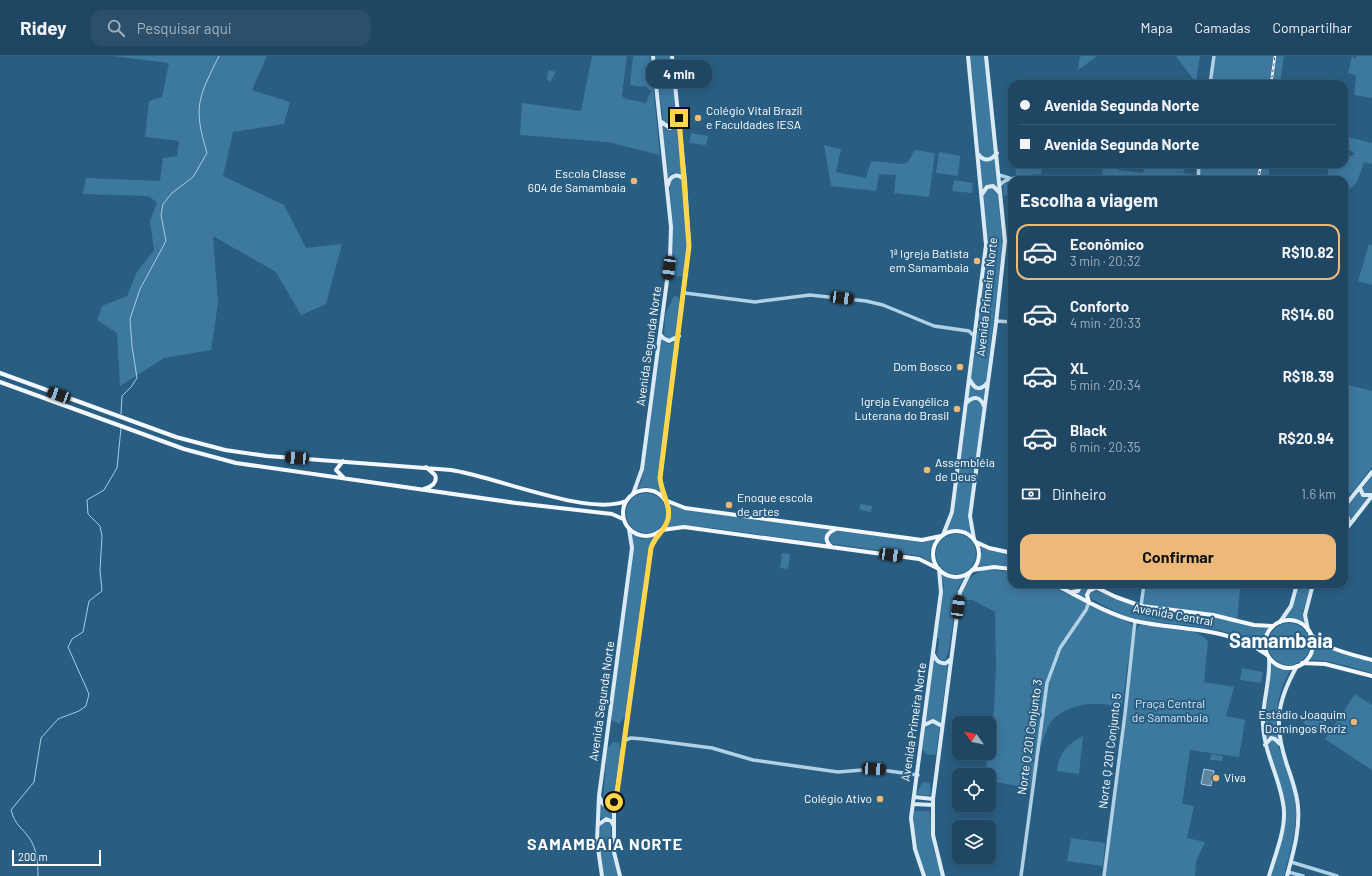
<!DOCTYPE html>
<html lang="pt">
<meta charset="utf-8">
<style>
body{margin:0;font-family:Barlow,sans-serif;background:#2c506b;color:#f1f3f6;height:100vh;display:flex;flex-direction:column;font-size:15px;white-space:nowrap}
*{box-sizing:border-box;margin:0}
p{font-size:13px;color:#a1b1be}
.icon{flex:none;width:22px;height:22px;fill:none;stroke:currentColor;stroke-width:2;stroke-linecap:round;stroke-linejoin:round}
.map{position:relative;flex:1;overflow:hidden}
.side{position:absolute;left:1008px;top:120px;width:340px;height:412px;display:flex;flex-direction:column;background:#1f4662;border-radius:12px;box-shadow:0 2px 10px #0003,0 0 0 1px #3c5e77}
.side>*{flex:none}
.banner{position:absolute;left:1008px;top:24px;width:340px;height:88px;border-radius:12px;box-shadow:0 2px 10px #0003,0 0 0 1px #3c5e77;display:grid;align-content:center;height:88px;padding:0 12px;background:#1f4662}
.needle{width:26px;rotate:303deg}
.fabs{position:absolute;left:952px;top:660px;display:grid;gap:8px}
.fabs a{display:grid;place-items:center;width:44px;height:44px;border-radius:8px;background:#1f4662;box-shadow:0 2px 10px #0003,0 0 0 1px #3c5e77;font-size:20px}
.scale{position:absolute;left:12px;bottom:10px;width:89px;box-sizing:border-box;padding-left:4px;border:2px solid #fff;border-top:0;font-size:11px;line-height:14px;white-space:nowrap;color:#fff;-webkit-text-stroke:3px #295e82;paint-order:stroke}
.end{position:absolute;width:18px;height:18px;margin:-9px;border:5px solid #ffd54a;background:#111;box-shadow:0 0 0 2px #111}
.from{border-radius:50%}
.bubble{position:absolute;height:28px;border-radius:12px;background:#1f4662;box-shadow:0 2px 10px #0003,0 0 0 1px #3c5e77;font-size:13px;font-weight:700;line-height:28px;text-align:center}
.car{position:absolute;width:12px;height:24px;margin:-12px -6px;border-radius:5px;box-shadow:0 0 3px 1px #0007;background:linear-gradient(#222 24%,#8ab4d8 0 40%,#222 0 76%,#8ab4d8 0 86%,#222 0)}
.banner b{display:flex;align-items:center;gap:14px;height:38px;font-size:15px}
.banner b+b{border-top:1px solid #3c5e77}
.banner i{width:10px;height:10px;background:#f1f3f6}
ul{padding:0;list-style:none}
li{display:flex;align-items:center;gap:12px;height:56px;margin:0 8px 6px;padding:0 4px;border:2px solid transparent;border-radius:12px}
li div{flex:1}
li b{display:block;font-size:15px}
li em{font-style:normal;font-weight:700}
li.selected{border-color:#edb978}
li>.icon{width:36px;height:36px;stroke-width:1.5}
h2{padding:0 12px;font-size:18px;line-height:48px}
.pay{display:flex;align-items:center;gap:10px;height:44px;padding:0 12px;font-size:15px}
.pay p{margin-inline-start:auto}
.cta{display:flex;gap:8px;margin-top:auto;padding:8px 12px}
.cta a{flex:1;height:46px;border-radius:12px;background:#edb978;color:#111;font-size:16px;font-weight:700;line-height:46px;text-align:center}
header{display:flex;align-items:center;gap:24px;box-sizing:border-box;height:56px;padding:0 20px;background:#1f4662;border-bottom:1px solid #3c5e77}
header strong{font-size:19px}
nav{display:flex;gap:22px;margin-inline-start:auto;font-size:14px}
.search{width:280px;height:36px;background:#2c506b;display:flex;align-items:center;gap:10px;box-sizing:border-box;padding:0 14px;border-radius:12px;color:#a1b1be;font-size:15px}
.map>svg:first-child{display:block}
</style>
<header>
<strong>Ridey</strong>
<div class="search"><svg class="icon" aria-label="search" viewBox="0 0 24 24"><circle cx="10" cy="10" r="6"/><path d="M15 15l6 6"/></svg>Pesquisar aqui</div>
<nav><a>Mapa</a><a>Camadas</a><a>Compartilhar</a></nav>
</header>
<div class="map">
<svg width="1372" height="820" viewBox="0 0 1372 820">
<rect width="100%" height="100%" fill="#295e82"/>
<path fill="#3d789f" d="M 112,0 L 267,0 L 252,34 L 290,46 L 284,68 L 233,76 L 223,120 L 284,149 L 306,192 L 342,188 L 326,248 L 301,259 L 276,216 L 213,180 L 218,247 L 211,294 L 164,302 L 120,330 L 117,277 L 97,264 L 102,250 L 127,240 L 137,216 L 154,194 L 150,165 L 157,147 L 149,140 L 83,138 L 86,122 L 160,125 L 163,102 L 177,100 L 179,85 L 145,81 L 149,45 L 162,41 L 169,7 Z
M 592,0 L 627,0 L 622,40 L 626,43 L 646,47 L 651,35 L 646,31 L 630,29 L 633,0 L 650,0 L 660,99 L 608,86 L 520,79 L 522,47 L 581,55 Z
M 655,0 L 670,0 L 676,61 L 673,68 L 666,68 L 663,65 Z
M 967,0 L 985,0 L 1003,173 L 1003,189 L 969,460 L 972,478 L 962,473 L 947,474 L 954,456 L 987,198 Z
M 1080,0 L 1097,0 L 1078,14 Z
M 1176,0 L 1200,0 L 1196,27 Z
M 1215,0 L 1284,0 L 1280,28 L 1211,28 Z
M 1352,0 L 1355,3 L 1357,0 L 1372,0 L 1372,42 L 1354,39 L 1356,22 L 1355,19 L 1348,17 Z
M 548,14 L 556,16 L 550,26 L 547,23 Z
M 678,69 L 684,122 L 672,117 L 668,122 L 662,70 L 667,73 L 674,73 Z
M 691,77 L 708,80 L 706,89 L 689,87 Z
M 1347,81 L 1372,87 L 1372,108 L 1364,106 L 1357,126 L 1348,135 L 1344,144 L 1344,124 L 1327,122 L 1329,108 L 1344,108 L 1344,103 L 1355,98 L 1344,90 Z
M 824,89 L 841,93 L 836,116 L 866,122 L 871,105 L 903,108 L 908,106 L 915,94 L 935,97 L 929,141 L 894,137 L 896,119 L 879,118 L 876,135 L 831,130 Z
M 939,96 L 960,100 L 958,120 L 936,117 Z
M 1015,108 L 1042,108 L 1041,118 L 1016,120 Z
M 1104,108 L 1119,108 L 1118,114 L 1143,117 L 1144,111 L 1149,112 L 1153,108 L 1185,108 L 1184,116 L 1170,115 L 1197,119 L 1196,124 L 1101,124 Z
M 1200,108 L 1270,108 L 1268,124 L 1198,124 Z
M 674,121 L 679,121 L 683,126 C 686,158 689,188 684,221 L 675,220 L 672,211 L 670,129 Z
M 954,124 L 973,127 L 972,137 L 952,135 Z
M 1008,127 L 1009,139 L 1005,140 L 1003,138 L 1004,128 Z
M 1369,188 L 1372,189 L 1372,229 L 1358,225 Z
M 674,240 L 679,241 C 680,254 681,270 674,282 L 670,284 L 664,281 L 665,259 Z
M 1344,244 L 1350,246 L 1344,267 Z
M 661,283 L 669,288 L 676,284 L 659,416 L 662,437 L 646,431 L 636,433 L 641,427 L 644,414 Z
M 1344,328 L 1372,335 L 1372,411 L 1351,438 L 1344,435 Z
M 1372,418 L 1372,436 L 1367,439 L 1361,435 Z
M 1359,434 L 1363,441 L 1369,442 L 1351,464 L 1349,459 L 1344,457 L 1344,453 Z
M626 457a20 20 0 1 1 40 0a20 20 0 1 1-40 0Z
M 670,448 L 685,454 L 831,473 L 825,480 L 828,488 L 712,472 L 676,470 L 666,472 L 670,462 Z
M 860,448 L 872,450 L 871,456 L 860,454 Z
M 836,475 L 924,485 L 935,483 L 930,496 L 932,507 L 920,500 L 833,488 L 829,485 L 830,477 Z
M936 498a20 20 0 1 1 40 0a20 20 0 1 1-40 0Z
M 631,478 L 642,483 L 653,482 L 648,494 L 627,658 L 619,668 L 611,663 L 633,490 Z
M 980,490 L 991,495 L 1012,498 L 1012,511 C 1000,509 989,508 978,511 L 982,495 Z
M 782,497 L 790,498 L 788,513 L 780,512 Z
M 985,513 L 1012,516 L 1012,528 L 1049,528 L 1130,567 L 1133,570 L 1122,651 C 1097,646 1076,645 1054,662 C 1044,670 1034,718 1030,732 L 989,725 L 989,719 L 985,719 L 994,654 L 996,608 L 995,556 L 973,544 L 961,544 C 964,527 969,520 985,513 Z
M 941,519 L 951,523 L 964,522 L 958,532 L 949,594 L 945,604 L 941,604 L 937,599 L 939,583 L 937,581 L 944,529 Z
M 1082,528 L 1092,531 L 1086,543 L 1077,538 L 1080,536 Z
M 1144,528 L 1249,528 L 1248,532 L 1240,532 L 1237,564 L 1143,548 Z
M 1299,528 L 1312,528 L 1303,555 L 1304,568 L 1296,564 L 1285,562 Z
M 1094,534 L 1137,550 L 1210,560 L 1256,571 L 1268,572 L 1262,583 L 1263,591 C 1225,568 1179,571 1137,563 C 1119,559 1105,550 1090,542 L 1089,536 Z
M1268 588a21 21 0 1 1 42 0a21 21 0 1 1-42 0Z
M 1140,569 C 1160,571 1194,569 1208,585 L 1204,626 L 1234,631 L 1226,660 L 1245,664 L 1239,701 L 1190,694 L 1182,748 L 1194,750 L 1187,782 L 1205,786 L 1196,805 L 1195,820 L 1103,820 L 1136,574 Z
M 1314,584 L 1328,592 L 1372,605 L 1372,617 C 1352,612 1330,603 1309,604 L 1312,599 Z
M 934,604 L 941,609 L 948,608 L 936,699 L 926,698 L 922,693 Z
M 1272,608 L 1281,612 L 1291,613 C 1278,635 1274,657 1278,682 L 1271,681 L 1266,683 L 1264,668 Z
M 1242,612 L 1263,616 L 1261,627 L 1240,624 Z
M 1355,638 L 1372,649 L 1372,714 L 1325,683 Z
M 1311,656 L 1327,666 L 1319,677 L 1303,667 Z
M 1083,680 L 1079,718 L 1057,715 C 1059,696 1068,688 1083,680 Z
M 1272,684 L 1276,686 L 1278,690 C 1286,711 1296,734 1296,756 C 1296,778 1289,799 1284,820 L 1271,820 L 1285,757 L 1268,688 Z
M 613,686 L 619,687 L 621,697 L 614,742 L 610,746 L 605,747 L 603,745 L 607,693 Z
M 1211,698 L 1223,700 L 1222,705 L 1210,704 Z
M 923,726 L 930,727 L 931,738 L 927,740 L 916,738 Z
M 600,747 L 605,752 L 613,751 L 612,764 L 604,761 L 599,763 Z
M 916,755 L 930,755 L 933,792 L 942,820 L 926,820 C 918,798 912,780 914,756 Z
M 607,765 L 611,769 L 611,783 L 618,820 L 604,820 L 599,786 L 601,767 Z
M 1071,782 L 1105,787 L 1103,810 L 1067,805 Z"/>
<path fill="#5f849c" stroke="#a6cee6" d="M 1204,713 L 1214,715 L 1211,730 L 1201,728 Z"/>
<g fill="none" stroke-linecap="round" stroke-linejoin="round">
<path stroke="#a6cee6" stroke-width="1" d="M 121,358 L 122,340 L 131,331 L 137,322 L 132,290 L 130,263 L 140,233 L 166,185 L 161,159 L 163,148 L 172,137 L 193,121 L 207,97 C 193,51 198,42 219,0
M 38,820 C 38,807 37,794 30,783 C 21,770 16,771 11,754 L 34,726 L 41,682 L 58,663 L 79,655 L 86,650 L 89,638 L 68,591 L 72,583 L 83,576 L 89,545 L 102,535 L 100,514 L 102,480 L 100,470 L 88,458 L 87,444 L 104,434 L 117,412 L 121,372"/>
<path stroke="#b1d1e6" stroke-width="3.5" d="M 1210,28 L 1214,0
M 999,119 L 1009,122
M 1198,124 L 1199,108
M 1000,129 C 1009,116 1057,122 1072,124
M 685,237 L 755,246 L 810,239 L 866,245 L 883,249 L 934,270 L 969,275 L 974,280
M 996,265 L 1012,266
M 1141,550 L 1144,528
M 625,684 L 631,682 L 643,683 L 712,692 L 753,704 L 838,716 L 874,713 L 918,719
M 1291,806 L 1337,820
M 1288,816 L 1303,820
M 1021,820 L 1047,627 L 1060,592 L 1086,554 L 1089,546
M 1104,820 L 1125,658 L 1135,565"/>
<path stroke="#daebf6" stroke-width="4" d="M 660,65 L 670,72 L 675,69 L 679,63
M 978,98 C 984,106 991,105 997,97
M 668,129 C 670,119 678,116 685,125
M 982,138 L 987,131 L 993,130 L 1000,137
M 660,278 L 663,282 L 669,285 L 679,280
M 970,324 C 975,334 981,335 988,326
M 966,347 C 974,340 980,340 984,350
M 1360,432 L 1363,439 L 1372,439
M 633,438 L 642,413 L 670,202 L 671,171 L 653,0
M 664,443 L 660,422 L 689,190 L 685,125 L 672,0
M 1344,451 L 1372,416
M 1344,458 L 1348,462 L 1349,469
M 1344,476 L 1372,440
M 943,479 L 952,456 L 986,189 L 968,0
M 974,483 L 970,460 L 996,267 L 1005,185 L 986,0
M 1280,566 L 1291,550 L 1297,528
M 1308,574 L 1305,559 L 1313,528
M 933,598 C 936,604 939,608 946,607 L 951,603
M 1269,602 C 1271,624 1262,646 1263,668 C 1264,699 1282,725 1284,755 C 1285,776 1275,799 1269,820
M 924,669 L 933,665 L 942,670
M 1265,689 L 1271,682 L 1275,683 L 1280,688
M 914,741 L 933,743
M 600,742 C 603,751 609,752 616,744
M 913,748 L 933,749
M 598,769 L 606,763 L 611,765 L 614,770
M 602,820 L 597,785 L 599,740 L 632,492 L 629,473
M 620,820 L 614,796 L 614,757 L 651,492 L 659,476
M 924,820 L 915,793 L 911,762 L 941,536 L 939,513
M 943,820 L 933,779 L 933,743 L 960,536 L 970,516
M 1287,820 C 1293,797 1300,775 1298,751 C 1297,737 1292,723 1287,709 C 1274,670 1276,647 1297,610"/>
<path stroke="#f2f8fd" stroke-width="4" d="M 0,317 L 176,381 L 225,394 L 267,400 L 451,414 C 494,420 589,461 626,445
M 0,326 L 184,393 L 236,407 L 516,447 L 612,458 L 623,463
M 343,405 L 336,414 L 344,422
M 424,433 C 431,431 438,427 435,419 L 426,411
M623 457a23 23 0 1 1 46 0a23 23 0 1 1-46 0Z
M 665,444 L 685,452 L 922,484 L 941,480
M 662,474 L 684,471 L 919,503 L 937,512
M933 498a23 23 0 1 1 46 0a23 23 0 1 1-46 0Z
M 976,486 L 989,492 L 1012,497
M 832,491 C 823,484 826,477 836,473
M 972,514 L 994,511 L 1012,513
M 1054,528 C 1080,541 1107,558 1135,565 C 1180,575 1229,570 1267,599
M 1089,528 L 1116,541 L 1141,550 L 1213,559 L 1254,569 L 1273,570
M 1071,536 L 1078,535 L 1081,528
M 1089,546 L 1087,539 L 1089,535 L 1095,532
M1265 588a24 24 0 1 1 48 0a24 24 0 1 1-48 0Z
M 1310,578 C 1327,594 1351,598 1372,604
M 1302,607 L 1325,608 L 1372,620"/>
<defs>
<path id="rail" d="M 1271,28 L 1275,0
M 1258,124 L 1261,108"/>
</defs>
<use href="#rail" stroke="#fff" stroke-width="2.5"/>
<use href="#rail" stroke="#295e82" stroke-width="1" stroke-dasharray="3" stroke-linecap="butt"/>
</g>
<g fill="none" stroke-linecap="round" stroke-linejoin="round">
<path stroke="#ffd54a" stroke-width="5" d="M 614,746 L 616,744 L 651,492 C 654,482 662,477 666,468 C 674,454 661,437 660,422 L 689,190 L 679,62"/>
</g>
<g fill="#edb978" stroke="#295e82" stroke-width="1.5">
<circle cx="698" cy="62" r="4"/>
<circle cx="634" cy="125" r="4"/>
<circle cx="977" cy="205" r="4"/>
<circle cx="960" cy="311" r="4"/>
<circle cx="957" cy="353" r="4"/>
<circle cx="927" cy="414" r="4"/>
<circle cx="729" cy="449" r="4"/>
<circle cx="1354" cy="666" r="4"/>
<circle cx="1216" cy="722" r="4"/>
<circle cx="880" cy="743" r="4"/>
</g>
<g text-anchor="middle" stroke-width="4" stroke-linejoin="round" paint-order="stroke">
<g font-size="12" fill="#fff" stroke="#295e82" text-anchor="end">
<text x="706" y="59" text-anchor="start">Colégio Vital Brazil<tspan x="706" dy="14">e Faculdades IESA</tspan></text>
<text x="626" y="122">Escola Classe<tspan x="626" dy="14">604 de Samambaia</tspan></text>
<text x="969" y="202">1ª Igreja Batista<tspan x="969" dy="14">em Samambaia</tspan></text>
<text x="952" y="315">Dom Bosco</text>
<text x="949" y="350">Igreja Evangélica<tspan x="949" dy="14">Luterana do Brasil</tspan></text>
<text x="935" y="411" text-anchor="start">Assembléia<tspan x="935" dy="14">de Deus</tspan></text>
<text x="737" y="446" text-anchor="start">Enoque escola<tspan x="737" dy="14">de artes</tspan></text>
<text x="1346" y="663">Estádio Joaquim<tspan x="1346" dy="14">Domingos Roriz</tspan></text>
<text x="1224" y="726" text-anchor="start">Viva</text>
<text x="872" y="747">Colégio Ativo</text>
</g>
<g font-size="12" fill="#fff" stroke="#295e82">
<text transform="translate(987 241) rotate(-84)" y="4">Avenida Primeira Norte</text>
<text transform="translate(649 290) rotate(-82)" y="4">Avenida Segunda Norte</text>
<text transform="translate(1173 559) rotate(10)" y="4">Avenida Central</text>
<text transform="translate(602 645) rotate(-82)" y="4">Avenida Segunda Norte</text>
<text transform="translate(914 666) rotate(-82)" y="4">Avenida Primeira Norte</text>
<text transform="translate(1030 681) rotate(-82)" y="4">Norte Q 201 Conjunto 3</text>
<text transform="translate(1110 695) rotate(-83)" y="4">Norte Q 201 Conjunto 5</text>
</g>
<g font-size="12" fill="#d4e8f5" stroke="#295e82">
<text x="1170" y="652">Praça Central<tspan x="1170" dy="14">de Samambaia</tspan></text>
</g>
<g font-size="16" font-weight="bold" letter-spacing="1" fill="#fff" stroke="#295e82">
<text x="605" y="794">SAMAMBAIA NORTE</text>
</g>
<g font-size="20" font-weight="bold" fill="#fff" stroke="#295e82">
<text x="1281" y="592">Samambaia</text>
</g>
</g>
</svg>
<div class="fabs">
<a><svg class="needle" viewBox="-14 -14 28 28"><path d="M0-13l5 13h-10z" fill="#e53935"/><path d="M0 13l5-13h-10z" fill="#a1b1be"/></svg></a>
<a><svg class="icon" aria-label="locate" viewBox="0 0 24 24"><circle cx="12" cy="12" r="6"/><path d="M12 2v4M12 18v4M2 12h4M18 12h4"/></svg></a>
<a><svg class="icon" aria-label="layers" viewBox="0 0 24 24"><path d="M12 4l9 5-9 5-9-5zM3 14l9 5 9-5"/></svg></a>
</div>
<div class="scale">200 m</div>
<i class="end from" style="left:614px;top:746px"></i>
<i class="end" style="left:679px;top:62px"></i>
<div class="bubble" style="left:646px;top:4px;width:66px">4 min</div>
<i class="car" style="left:669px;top:212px;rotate:187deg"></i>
<i class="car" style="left:842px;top:242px;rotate:97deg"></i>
<i class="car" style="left:59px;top:339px;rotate:290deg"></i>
<i class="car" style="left:297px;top:402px;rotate:274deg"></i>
<i class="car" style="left:891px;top:499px;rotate:98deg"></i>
<i class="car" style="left:958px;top:551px;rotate:8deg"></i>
<i class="car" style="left:874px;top:713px;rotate:93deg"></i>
<div class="banner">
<b><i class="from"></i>Avenida Segunda Norte</b>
<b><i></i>Avenida Segunda Norte</b>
</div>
<section class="side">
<h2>Escolha a viagem</h2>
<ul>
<li class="selected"><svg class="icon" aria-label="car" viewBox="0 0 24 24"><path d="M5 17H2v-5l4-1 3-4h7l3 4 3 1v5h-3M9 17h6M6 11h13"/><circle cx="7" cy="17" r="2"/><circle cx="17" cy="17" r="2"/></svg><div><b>Econômico</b><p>3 min · 20:32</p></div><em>R$10.82</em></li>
<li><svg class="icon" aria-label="car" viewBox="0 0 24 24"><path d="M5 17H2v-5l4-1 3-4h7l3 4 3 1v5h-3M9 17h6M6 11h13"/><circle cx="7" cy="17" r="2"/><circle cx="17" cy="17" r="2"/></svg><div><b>Conforto</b><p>4 min · 20:33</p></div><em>R$14.60</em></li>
<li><svg class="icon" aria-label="car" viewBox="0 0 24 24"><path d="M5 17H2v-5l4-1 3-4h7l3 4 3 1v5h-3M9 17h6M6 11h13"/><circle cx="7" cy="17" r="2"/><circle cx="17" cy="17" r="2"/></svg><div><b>XL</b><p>5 min · 20:34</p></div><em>R$18.39</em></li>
<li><svg class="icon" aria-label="car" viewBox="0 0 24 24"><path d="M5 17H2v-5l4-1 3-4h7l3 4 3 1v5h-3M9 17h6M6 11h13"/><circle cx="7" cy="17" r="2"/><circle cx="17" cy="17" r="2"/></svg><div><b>Black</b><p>6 min · 20:35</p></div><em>R$20.94</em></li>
</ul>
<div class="pay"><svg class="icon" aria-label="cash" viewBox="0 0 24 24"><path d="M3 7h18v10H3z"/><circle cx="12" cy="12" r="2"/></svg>Dinheiro<p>1.6 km</p></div>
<div class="cta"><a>Confirmar</a></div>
</section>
</div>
